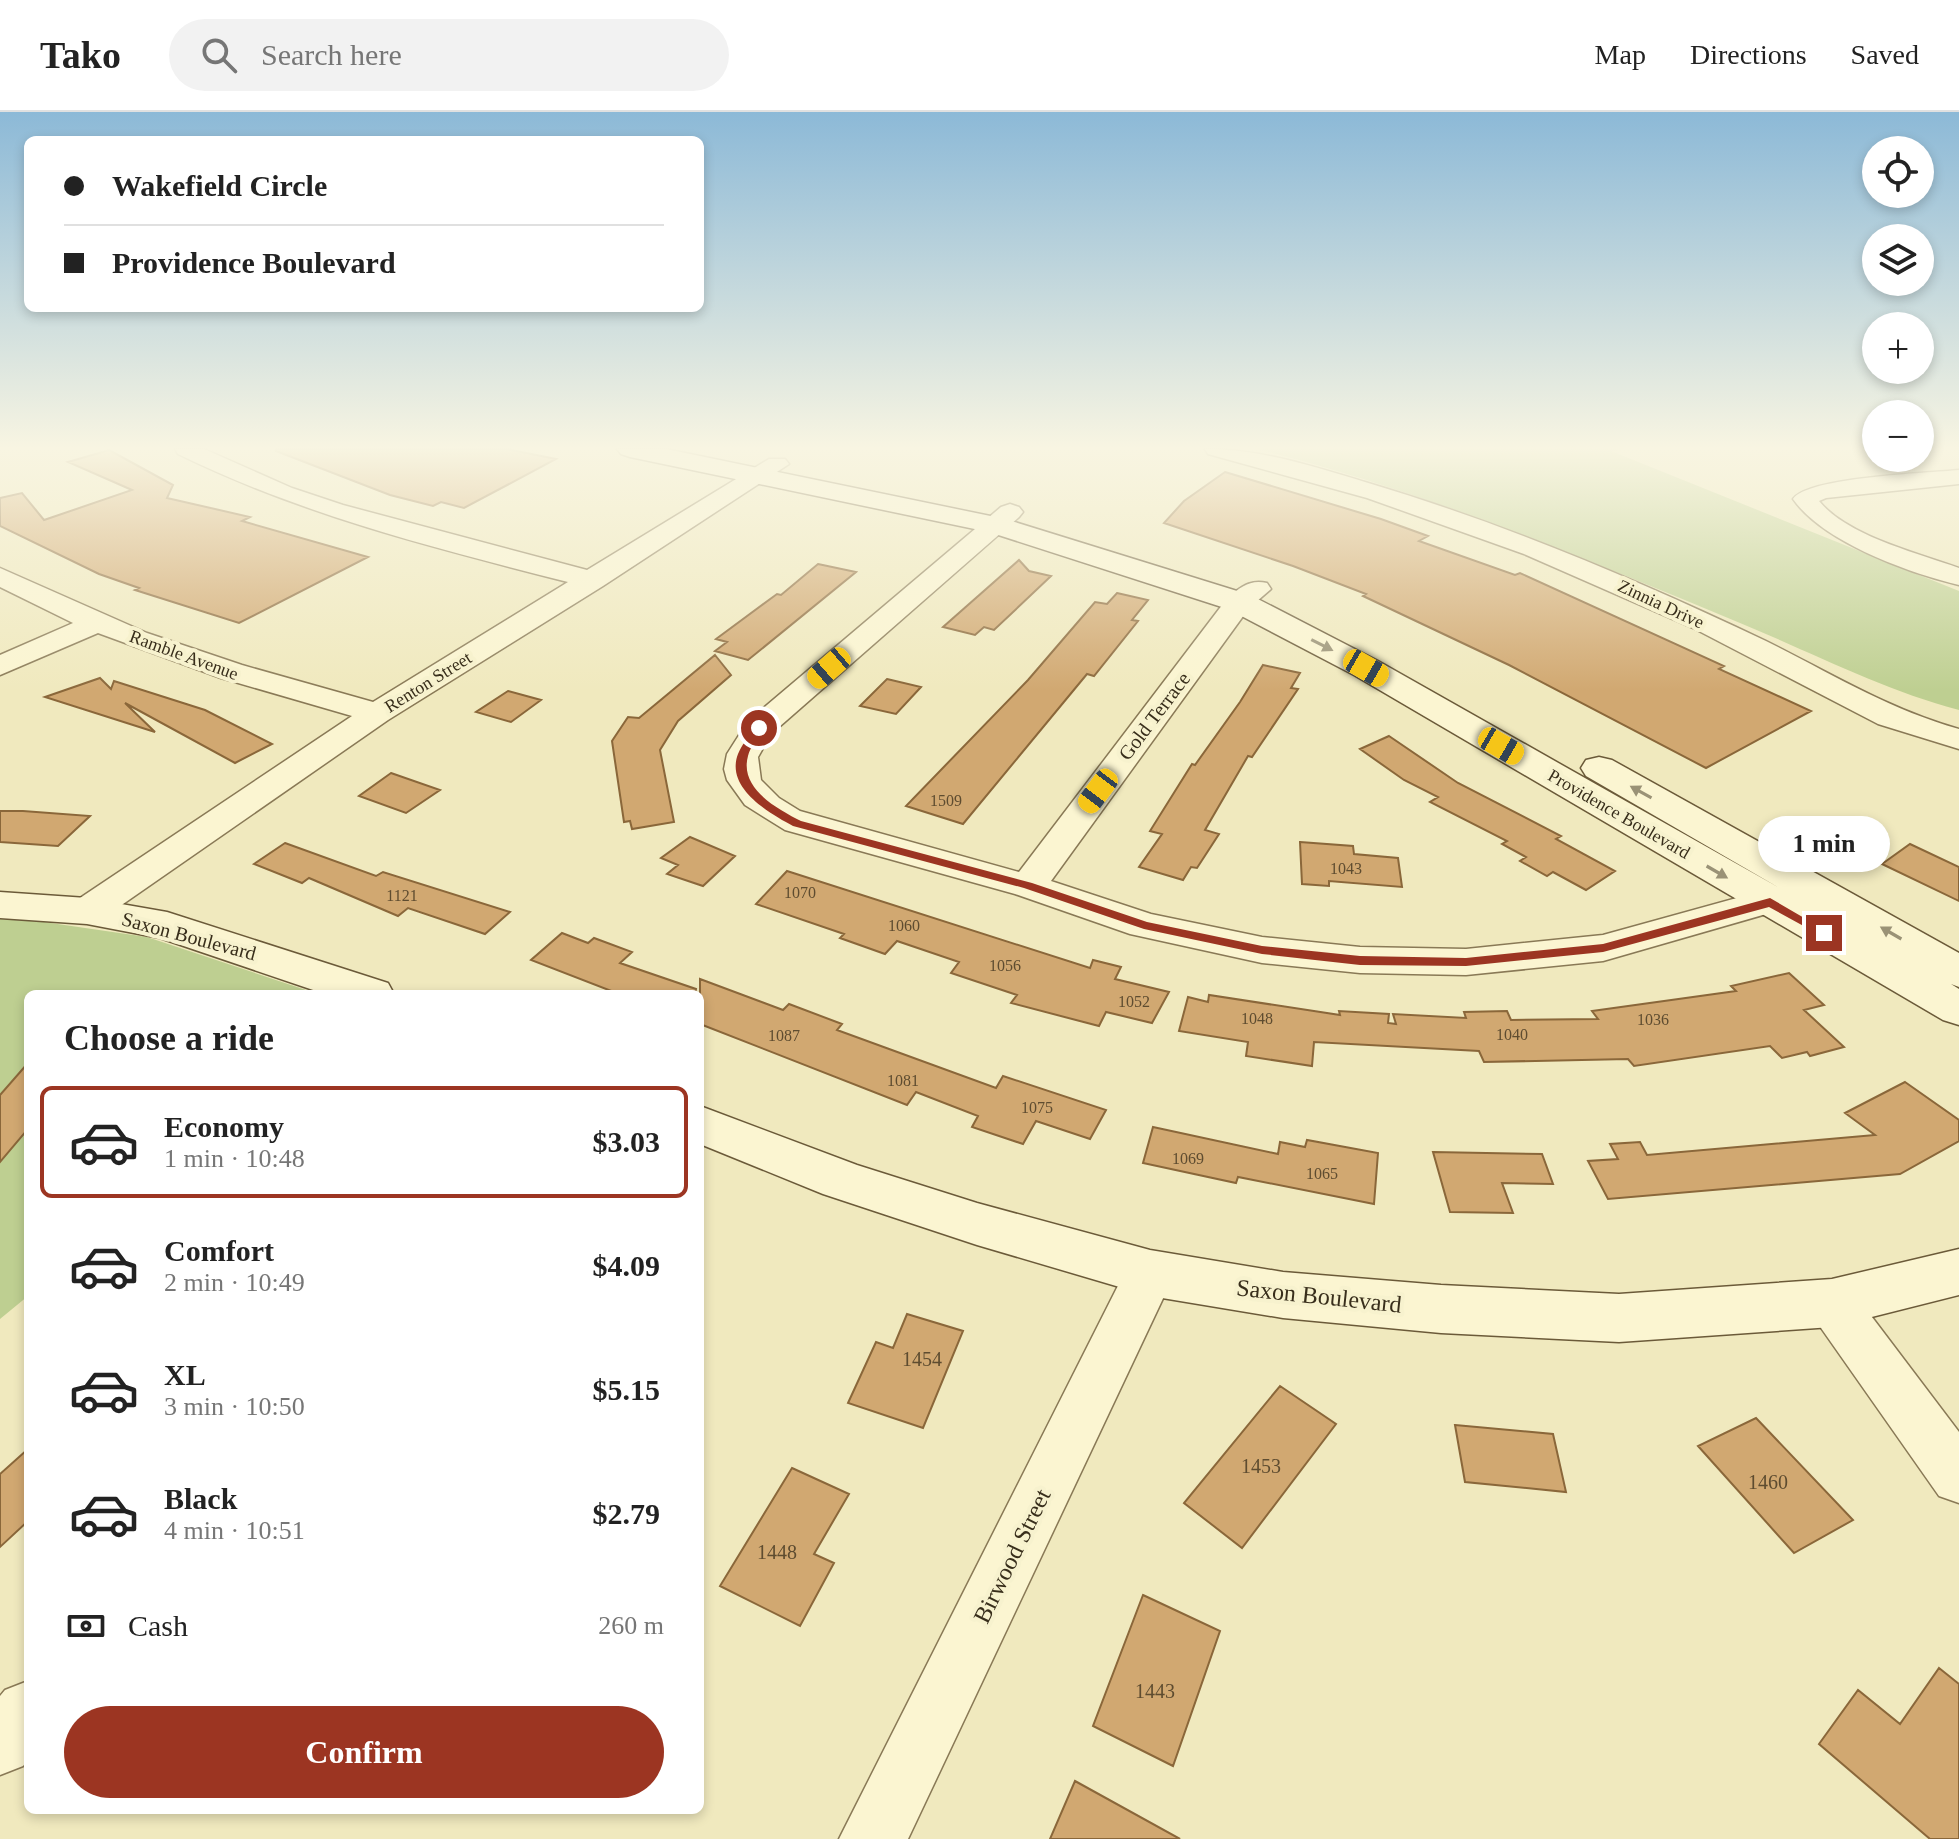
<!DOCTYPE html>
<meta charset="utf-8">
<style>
body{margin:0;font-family:"Times New Roman",serif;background:#f2f2f2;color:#222;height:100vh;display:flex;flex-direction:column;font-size:30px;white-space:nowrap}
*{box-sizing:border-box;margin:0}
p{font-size:26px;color:#767676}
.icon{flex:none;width:44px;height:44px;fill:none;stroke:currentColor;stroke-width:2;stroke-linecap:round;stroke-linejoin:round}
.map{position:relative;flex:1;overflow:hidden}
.panel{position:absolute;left:24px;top:878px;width:680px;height:824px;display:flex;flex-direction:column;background:#fff;border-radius:12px;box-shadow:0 4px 12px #0003}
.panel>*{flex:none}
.hud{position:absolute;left:24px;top:24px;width:680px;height:176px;border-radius:12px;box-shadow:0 4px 12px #0003;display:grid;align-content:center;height:176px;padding:0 40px;background:#fff}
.fabs{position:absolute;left:1862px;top:24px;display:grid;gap:16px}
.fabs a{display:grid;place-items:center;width:72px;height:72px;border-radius:50%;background:#fff;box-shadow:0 4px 12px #0003;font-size:40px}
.end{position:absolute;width:36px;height:36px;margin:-18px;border:10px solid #9c3522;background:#fff;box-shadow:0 0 0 4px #fff}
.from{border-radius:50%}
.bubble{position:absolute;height:56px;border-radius:28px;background:#fff;box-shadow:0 4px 12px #0003;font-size:26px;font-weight:700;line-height:56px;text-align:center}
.car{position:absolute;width:24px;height:48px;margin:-24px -12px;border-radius:10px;box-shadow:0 0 6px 2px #0007;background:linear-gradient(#f5c518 24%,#345 0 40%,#f5c518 0 76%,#345 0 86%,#f5c518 0)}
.hud b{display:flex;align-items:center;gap:28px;height:76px;font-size:30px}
.hud b+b{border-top:2px solid #e0e0e0}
.hud i{width:20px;height:20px;background:#222}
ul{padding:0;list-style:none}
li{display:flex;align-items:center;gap:24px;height:112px;margin:0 16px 12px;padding:0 24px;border:4px solid transparent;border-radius:12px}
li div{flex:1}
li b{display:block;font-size:30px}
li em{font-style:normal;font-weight:700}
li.active{border-color:#9c3522}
li>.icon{width:72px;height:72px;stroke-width:1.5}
h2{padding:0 40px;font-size:36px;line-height:96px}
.pay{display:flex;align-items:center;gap:20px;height:88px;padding:0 40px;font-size:30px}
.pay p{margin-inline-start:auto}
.button{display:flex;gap:16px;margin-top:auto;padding:16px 40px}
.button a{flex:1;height:92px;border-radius:48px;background:#9c3522;color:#fff;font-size:32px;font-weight:700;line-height:92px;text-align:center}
header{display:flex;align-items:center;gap:48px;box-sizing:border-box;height:112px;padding:0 40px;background:#fff;border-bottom:2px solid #e0e0e0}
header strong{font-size:38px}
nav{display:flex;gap:44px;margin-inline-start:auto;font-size:28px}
.search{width:560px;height:72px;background:#f2f2f2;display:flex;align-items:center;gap:20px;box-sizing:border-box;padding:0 28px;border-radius:44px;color:#767676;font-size:30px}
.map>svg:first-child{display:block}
</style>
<header>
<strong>Tako</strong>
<div class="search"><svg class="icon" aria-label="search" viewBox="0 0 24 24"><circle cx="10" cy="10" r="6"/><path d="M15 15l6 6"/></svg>Search here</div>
<nav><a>Map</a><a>Directions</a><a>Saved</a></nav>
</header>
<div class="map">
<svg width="1959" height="1727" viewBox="0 0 1959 1727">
<rect width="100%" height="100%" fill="#f0e9be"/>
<path fill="#becf91" d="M 1257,337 L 1622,337 L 1611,339 L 1959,479 L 1959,598 C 1883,578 1813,541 1740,511 C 1581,445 1424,379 1257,337 Z
M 0,807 L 37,809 L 147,825 L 318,882 L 28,882 L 28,1184 L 0,1207 Z"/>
<path fill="#d1a871" stroke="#8a673a" stroke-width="2" d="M 276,337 L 507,337 L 556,347 L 464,396 L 441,390 L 433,394 L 390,383 L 276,339 Z
M 109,338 L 173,373 L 167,386 L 250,405 L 242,409 L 368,445 L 239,511 L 135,478 L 139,476 L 99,462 L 0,414 L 0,386 L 22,381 L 44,408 L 132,378 L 68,350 Z
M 1225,360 L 1381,407 L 1428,424 L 1419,429 L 1515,463 L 1520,461 L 1724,554 L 1719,557 L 1811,599 L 1706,656 L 1509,553 L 1363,484 L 1366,482 L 1293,454 L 1164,411 L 1184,389 Z
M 1019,448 L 1029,459 L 1051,464 L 994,518 L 984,515 L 975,523 L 943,515 Z
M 818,452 L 856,460 L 748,548 L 715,539 L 727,530 L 716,527 L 777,482 L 781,483 Z
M 1117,481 L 1148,488 L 1132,508 L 1138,509 L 1094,564 L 1087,562 L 963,712 L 906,694 L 1028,568 L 1095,490 L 1107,492 Z
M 715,543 L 731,563 L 678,609 L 660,638 L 674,710 L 632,717 L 630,709 L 624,710 L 612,629 L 628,605 L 639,606 Z
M 1263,553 L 1300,561 L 1291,576 L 1298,577 L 1252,645 L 1248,644 L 1205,718 L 1219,722 L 1197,756 L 1191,755 L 1183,768 L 1139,755 L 1162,722 L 1150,719 L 1192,652 L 1195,653 L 1240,590 Z
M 100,566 L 111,577 L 114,569 L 205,598 L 272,632 L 235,651 L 125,591 L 155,620 L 45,585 Z
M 887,567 L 921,575 L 896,602 L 860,594 Z
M 508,579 L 541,588 L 511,610 L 476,600 Z
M 1389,624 L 1458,671 L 1561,724 L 1556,727 L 1615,759 L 1586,778 L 1553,760 L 1547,764 L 1520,749 L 1526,745 L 1502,732 L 1507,729 L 1430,690 L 1438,685 L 1404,668 L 1360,637 Z
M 391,661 L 440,678 L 406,701 L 359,684 Z
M 0,699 L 23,699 L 90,704 L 58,734 L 0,730 Z
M 690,725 L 735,744 L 703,774 L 667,762 L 678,753 L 661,746 Z
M 1300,730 L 1353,734 L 1354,742 L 1398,746 L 1402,775 L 1329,769 L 1329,774 L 1302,772 Z
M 285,731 L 376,764 L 383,760 L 510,800 L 485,822 L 408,796 L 398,804 L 309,766 L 302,771 L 254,752 Z
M 1910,732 L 1959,755 L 1959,789 L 1882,752 Z
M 787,759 L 1090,856 L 1093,848 L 1121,855 L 1115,867 L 1169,880 L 1152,911 L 1106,900 L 1099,914 L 1011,891 L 1017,883 L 951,861 L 959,850 L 897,829 L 885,842 L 840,826 L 844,822 L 756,792 Z
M 562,821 L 588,831 L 594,826 L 632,840 L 620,851 L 696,877 L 695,882 L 619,882 L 531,848 Z
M 1789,861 L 1824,893 L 1804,898 L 1844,935 L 1810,944 L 1807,940 L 1782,946 L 1770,934 L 1634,954 L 1628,947 L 1484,950 L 1479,939 L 1314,930 L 1312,954 L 1246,944 L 1248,930 L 1179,919 L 1188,885 L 1208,890 L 1209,883 L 1340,903 L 1339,899 L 1389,902 L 1388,911 L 1396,912 L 1393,902 L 1466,906 L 1464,900 L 1507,899 L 1511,908 L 1598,907 L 1592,899 L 1736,879 L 1731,874 Z
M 700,867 L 783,898 L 789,892 L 842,912 L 837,918 L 996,976 L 1003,964 L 1106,998 L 1090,1027 L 1036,1009 L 1023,1032 L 972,1015 L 978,1004 L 916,980 L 907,993 L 700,912 Z
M 28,951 L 28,1017 L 0,1050 L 0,983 Z
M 1905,970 L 1959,1008 L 1959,1029 L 1900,1062 L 1608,1087 L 1588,1049 L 1618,1047 L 1610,1032 L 1640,1030 L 1647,1043 L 1875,1023 L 1845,1001 Z
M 1153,1015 L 1278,1042 L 1280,1030 L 1305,1035 L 1307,1028 L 1378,1041 L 1374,1092 L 1238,1065 L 1236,1071 L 1143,1051 Z
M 1433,1040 L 1542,1042 L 1553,1072 L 1502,1071 L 1513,1101 L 1450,1100 Z
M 907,1202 L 963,1219 L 923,1316 L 848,1291 L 876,1230 L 893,1236 Z
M 1280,1274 L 1336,1312 L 1242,1436 L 1184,1391 Z
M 1756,1306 L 1853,1408 L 1794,1441 L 1698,1334 Z
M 1455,1313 L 1553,1322 L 1566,1380 L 1465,1370 Z
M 28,1337 L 28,1409 L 0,1435 L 0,1362 Z
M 792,1356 L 849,1382 L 814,1442 L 834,1451 L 800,1514 L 720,1474 Z
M 1143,1483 L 1220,1519 L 1173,1654 L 1093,1614 Z
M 1939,1556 L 1959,1572 L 1959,1727 L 1930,1727 L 1819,1632 L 1858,1578 L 1900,1612 Z
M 1075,1669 L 1180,1727 L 1050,1727 Z"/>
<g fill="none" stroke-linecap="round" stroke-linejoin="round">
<defs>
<path id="minor" d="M 175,337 L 204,337 L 292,376 L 343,393 L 587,458 L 769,347 L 785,347 L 789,352 L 603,474 L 388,608 L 100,808 L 87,811 L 74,808 L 68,799 L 74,790 L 352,604 L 221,566 L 98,521 L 0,563 L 0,543 L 73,511 L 0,475 L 0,456 L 147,521 L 242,553 L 373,590 L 568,470 C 434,436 303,403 178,342 Z
M 1205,337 C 1260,337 1312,354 1365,370 C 1503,411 1636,467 1766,529 C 1830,561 1890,598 1959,617 L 1959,637 L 1878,612 L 1695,517 L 1524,442 L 1367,386 L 1208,342 Z
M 1959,358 L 1959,372 L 1826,386 L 1819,389 C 1847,424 1918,441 1959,456 L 1959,473 C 1909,461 1823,430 1793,387 C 1808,365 1928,361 1959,358 Z
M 1010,392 L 1019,395 L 1023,400 L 1019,405 L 771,622 L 758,645 L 761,668 L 779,686 L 800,699 L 1019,760 L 1229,484 C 1242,475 1250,467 1267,471 L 1271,477 L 1249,496 L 1051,769 L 1151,802 L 1262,825 L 1360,835 L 1466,837 L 1603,823 L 1802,768 L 1815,772 L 1821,780 L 1815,788 L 1603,849 L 1466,863 L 1360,861 L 1262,851 L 1130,822 L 1015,782 L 785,718 L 745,693 L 727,668 L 724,657 L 727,642 L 748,609 L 1001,395 Z
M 1150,1140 L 1168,1146 L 1175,1161 L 908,1727 L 839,1727 L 1132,1146 Z
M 1832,1170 L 1850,1176 L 1959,1320 L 1959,1391 L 1939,1384 L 1814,1206 L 1807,1191 L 1814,1176 Z
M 28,1569 L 28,1648 L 23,1654 L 0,1663 L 0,1584 L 5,1578 Z"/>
<path id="secondary" d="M 617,337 L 666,337 L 1005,407 L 1250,483 L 1378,549 L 1790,782 L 1586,664 L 1581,656 L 1586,648 L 1599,645 L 1612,648 L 1959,841 L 1959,875 L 1951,872 L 1959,877 L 1959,913 L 1943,908 L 1354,563 L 1228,497 L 989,420 L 630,345 L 621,342 Z
M 0,780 L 87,786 L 167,800 L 388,871 L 394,882 L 325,882 L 160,826 L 87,812 L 0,806 Z
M 700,994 L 857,1053 L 977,1091 L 1150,1138 L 1283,1160 L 1441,1173 L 1619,1182 L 1832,1167 L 1959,1137 L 1959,1183 L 1832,1215 L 1619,1230 L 1441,1221 L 1283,1206 L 1150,1184 L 977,1133 L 823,1082 L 700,1032 Z"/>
</defs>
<use href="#minor" stroke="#897956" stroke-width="3"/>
<use href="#secondary" stroke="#6b5a39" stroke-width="3"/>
<use href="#minor" fill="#fbf5d1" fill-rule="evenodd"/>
<use href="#secondary" fill="#fbf5d1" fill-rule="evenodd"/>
</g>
<defs><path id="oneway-solid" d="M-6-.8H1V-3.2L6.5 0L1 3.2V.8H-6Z" transform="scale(2)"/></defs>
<g fill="#9a9276">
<use href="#oneway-solid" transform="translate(1322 533) rotate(27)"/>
<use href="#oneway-solid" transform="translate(1641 680) rotate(-151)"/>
<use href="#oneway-solid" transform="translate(1717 760) rotate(30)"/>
<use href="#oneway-solid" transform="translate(1891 821) rotate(-150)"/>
</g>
<linearGradient id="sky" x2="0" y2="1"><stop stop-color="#8cb9d7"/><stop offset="0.58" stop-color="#f8f5e2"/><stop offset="1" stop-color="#f8f5e2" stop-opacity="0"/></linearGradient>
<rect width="1959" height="579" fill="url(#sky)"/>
<path fill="#9c3522" d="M 755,614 L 764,616 C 759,625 750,635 748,644 C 739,677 778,697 801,709 L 1032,771 L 1147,810 L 1262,834 L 1360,844 L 1466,846 L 1603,832 L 1770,786 L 1830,821 L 1820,823 L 1769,795 L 1603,840 L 1466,854 L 1360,853 L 1262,842 L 1144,817 L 1024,776 L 793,714 C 769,701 725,676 738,642 C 742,633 749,623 755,614 Z"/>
<g text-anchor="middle" stroke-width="8" stroke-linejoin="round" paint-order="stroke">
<g font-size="16" fill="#5e4c30">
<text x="946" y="694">1509</text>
<text x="1346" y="762">1043</text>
<text x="800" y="786">1070</text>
<text x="402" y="789">1121</text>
<text x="904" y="819">1060</text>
<text x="1005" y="859">1056</text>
<text x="1134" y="895">1052</text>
<text x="1257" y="912">1048</text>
<text x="1653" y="913">1036</text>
<text x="1512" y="928">1040</text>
<text x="784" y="929">1087</text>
<text x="903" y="974">1081</text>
<text x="1037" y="1001">1075</text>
<text x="1188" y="1052">1069</text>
<text x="1322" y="1067">1065</text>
</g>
<g font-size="18" fill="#382e1b" stroke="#f7f2ce">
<text transform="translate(1661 492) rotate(25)" y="6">Zinnia Drive</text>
<text transform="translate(184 543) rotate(20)" y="6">Ramble Avenue</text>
<text transform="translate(428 570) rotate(-32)" y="6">Renton Street</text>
<text transform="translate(1619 702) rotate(30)" y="6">Providence Boulevard</text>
</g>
<g font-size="20" fill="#382e1b" stroke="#f7f2ce">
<text transform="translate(1154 604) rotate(-53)" y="7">Gold Terrace</text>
<text transform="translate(189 824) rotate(15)" y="7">Saxon Boulevard</text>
</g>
<g font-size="20" fill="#5e4c30">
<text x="922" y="1254">1454</text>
<text x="1261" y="1361">1453</text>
<text x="1768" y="1377">1460</text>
<text x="777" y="1447">1448</text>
<text x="1155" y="1586">1443</text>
</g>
<g font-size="24" fill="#382e1b" stroke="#f7f2ce">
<text transform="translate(1319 1184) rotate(6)" y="8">Saxon Boulevard</text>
<text transform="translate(1012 1444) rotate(-64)" y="8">Birwood Street</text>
</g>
</g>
</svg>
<div class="fabs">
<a><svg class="icon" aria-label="locate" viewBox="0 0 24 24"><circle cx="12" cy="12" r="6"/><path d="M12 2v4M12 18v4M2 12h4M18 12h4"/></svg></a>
<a><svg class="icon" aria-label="layers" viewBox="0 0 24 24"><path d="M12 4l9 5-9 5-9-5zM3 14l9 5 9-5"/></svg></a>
<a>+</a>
<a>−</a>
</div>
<i class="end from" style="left:759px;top:616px"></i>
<i class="end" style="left:1824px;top:821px"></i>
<div class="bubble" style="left:1758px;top:704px;width:132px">1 min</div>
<i class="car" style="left:829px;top:556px;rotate:229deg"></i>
<i class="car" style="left:1366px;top:556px;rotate:120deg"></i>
<i class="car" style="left:1501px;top:634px;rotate:120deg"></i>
<i class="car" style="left:1098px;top:679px;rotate:217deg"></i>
<div class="hud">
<b><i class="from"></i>Wakefield Circle</b>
<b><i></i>Providence Boulevard</b>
</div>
<section class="panel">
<h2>Choose a ride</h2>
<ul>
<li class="active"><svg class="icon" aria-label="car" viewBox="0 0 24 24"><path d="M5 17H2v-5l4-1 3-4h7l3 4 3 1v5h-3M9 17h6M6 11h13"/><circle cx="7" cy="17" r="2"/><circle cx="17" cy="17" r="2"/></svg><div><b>Economy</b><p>1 min · 10:48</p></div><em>$3.03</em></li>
<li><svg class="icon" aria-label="car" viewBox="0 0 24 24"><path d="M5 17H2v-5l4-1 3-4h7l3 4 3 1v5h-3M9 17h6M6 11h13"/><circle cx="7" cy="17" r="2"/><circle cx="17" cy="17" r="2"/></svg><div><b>Comfort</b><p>2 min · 10:49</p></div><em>$4.09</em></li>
<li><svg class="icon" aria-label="car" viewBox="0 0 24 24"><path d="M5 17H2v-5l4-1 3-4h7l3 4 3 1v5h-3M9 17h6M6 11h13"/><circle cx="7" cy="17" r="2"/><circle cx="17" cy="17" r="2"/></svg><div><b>XL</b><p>3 min · 10:50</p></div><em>$5.15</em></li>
<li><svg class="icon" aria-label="car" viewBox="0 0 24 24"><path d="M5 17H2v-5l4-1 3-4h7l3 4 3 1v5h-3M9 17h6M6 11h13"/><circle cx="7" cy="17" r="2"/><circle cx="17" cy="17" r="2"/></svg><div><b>Black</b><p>4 min · 10:51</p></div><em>$2.79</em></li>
</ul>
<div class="pay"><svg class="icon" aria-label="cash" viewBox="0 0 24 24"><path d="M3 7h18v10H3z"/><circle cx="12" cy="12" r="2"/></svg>Cash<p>260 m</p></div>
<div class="button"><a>Confirm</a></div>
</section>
</div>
